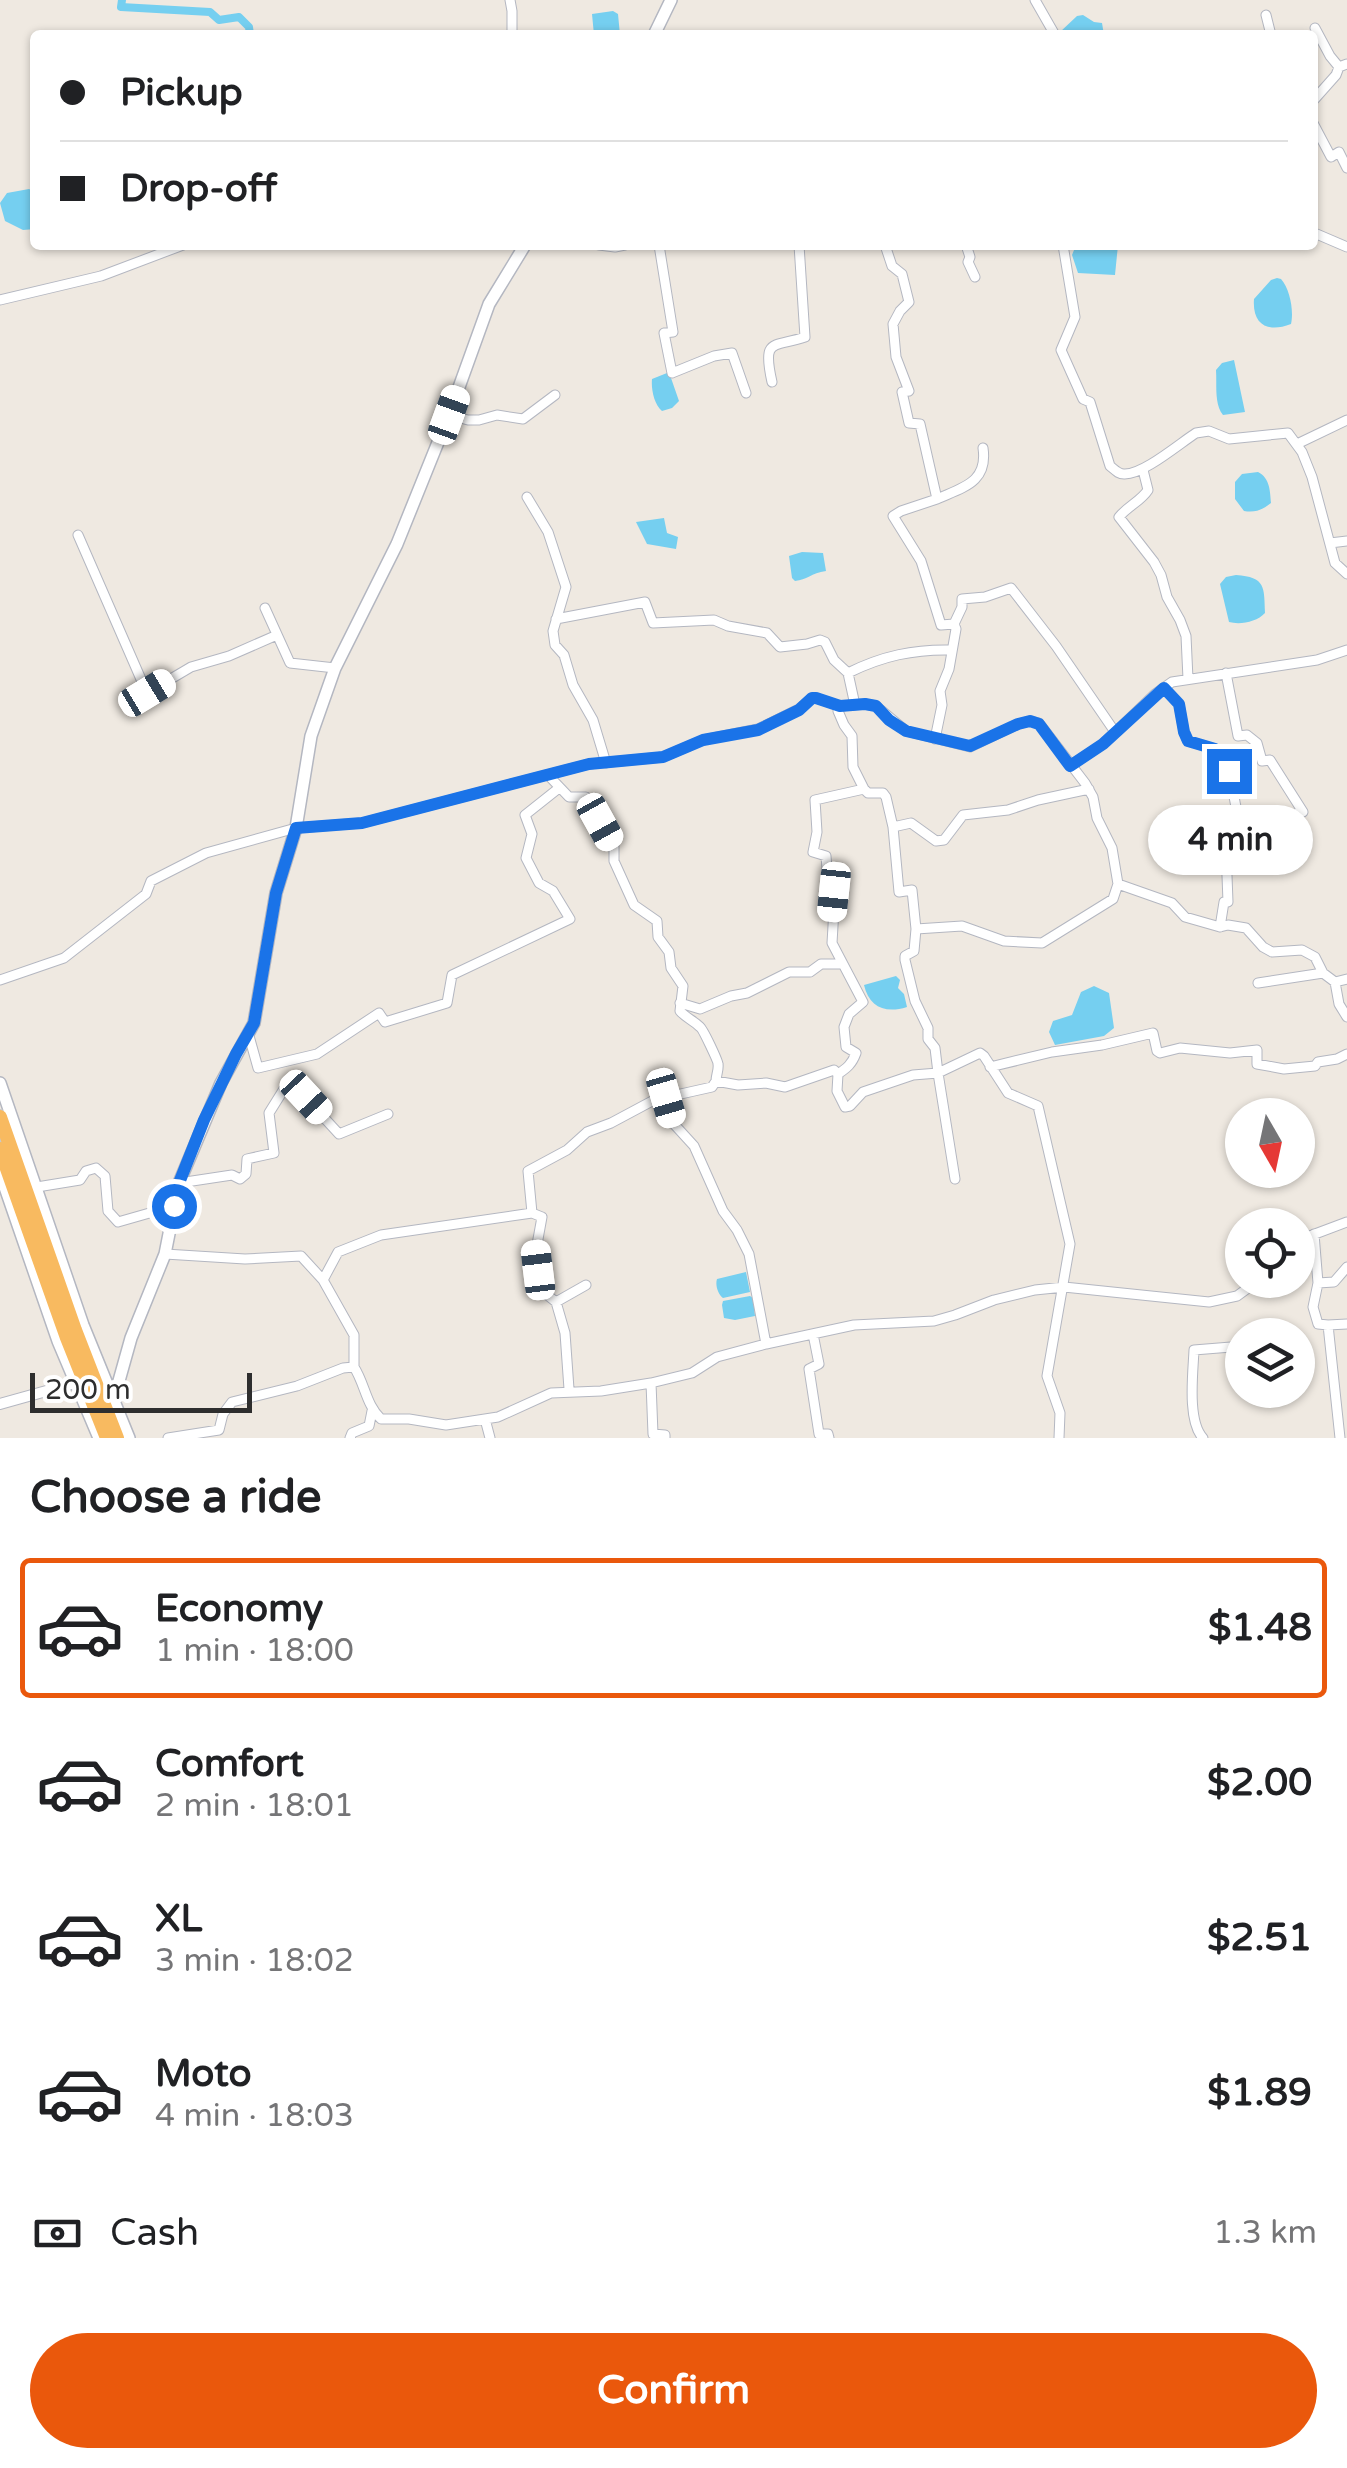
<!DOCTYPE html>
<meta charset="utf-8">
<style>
body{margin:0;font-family:"Varela Round",sans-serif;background:#f2f2f2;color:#202124;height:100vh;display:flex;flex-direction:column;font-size:38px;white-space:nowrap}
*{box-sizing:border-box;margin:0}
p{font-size:32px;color:#757577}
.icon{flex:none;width:55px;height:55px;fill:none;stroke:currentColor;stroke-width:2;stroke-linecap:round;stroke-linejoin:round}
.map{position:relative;height:1438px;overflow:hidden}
.panel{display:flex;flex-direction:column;background:#fff;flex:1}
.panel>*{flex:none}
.top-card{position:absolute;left:30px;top:30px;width:1288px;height:220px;border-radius:10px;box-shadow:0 2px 8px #0004;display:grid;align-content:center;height:220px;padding:0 30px;background:#fff}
.needle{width:65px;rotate:171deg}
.buttons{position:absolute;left:1225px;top:1098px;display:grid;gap:20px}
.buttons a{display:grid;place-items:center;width:90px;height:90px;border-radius:50%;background:#fff;box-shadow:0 2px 8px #0004;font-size:50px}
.scale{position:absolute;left:30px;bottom:25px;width:222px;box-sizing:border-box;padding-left:10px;border:5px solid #2e2e2e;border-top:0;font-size:28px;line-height:35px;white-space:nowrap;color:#2e2e2e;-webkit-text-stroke:8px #fff;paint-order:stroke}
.end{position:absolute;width:45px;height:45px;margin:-22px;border:12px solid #1a73e8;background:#fff;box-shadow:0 0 0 5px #fff}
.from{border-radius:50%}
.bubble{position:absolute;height:70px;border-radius:35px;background:#fff;box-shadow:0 2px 8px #0004;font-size:32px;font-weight:700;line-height:70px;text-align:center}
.car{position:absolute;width:30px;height:60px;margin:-30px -15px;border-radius:12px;box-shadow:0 0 8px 2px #0007;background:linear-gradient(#fff 24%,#345 0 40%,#fff 0 76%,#345 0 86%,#fff 0)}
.top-card b{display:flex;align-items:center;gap:35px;height:95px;font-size:38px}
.top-card b+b{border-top:2px solid #e0e0e0}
.top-card i{width:25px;height:25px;background:#202124}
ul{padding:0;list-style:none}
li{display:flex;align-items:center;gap:30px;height:140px;margin:0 20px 15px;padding:0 10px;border:5px solid transparent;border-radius:10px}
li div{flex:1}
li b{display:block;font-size:38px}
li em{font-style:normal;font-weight:700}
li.current{border-color:#ea580c}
li>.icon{width:90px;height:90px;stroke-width:1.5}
h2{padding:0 30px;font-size:45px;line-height:120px}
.pay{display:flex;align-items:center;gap:25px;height:110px;padding:0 30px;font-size:38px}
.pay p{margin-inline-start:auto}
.action{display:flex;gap:20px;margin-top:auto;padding:20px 30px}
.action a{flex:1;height:115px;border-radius:60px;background:#ea580c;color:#fff;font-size:40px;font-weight:700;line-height:115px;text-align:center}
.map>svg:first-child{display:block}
</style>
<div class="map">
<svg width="1347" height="1438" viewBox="0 0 1347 1438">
<rect width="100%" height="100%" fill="#efe9e1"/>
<path fill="#75cff0" d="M 613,11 L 618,14 L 620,35 L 594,35 L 592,14 Z
M 1083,15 L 1094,22 L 1102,23 L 1104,35 L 1061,35 L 1060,32 L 1077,16 Z
M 29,189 L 35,192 L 35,229 L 23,230 L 5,221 L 0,203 L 7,193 Z
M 1076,245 L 1118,245 L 1115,275 L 1078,273 L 1072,255 Z
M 1277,278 L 1281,279 C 1290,289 1294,311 1291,324 C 1268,333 1252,325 1254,299 L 1271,280 Z
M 1234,360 L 1245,412 L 1223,415 C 1214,404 1217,384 1216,370 L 1222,363 Z
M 667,373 L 671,378 L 679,401 L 672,408 L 662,411 C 654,404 651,389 652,379 Z
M 1258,472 C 1270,478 1270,491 1271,503 C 1262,510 1255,513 1244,511 L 1235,499 L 1235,482 L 1242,474 Z
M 664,518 L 667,533 L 678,537 L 676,549 L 647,544 L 636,522 Z
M 802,552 L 823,553 L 826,571 C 811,573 807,580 795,581 L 792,578 L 789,556 Z
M 1236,575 C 1266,577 1264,587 1265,613 C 1257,622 1240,625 1229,622 L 1220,584 L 1226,577 Z
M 896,976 L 900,980 L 898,988 L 904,994 L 907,1007 C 885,1014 869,1007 864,985 Z
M 1094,986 L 1109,993 L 1114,1028 L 1104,1036 L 1055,1045 L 1049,1032 L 1053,1021 L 1072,1015 L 1081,992 Z
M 746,1272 L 750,1292 L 723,1298 C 718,1294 715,1285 717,1279 Z
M 750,1296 L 753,1298 L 755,1316 L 735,1320 L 724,1318 L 722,1305 L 723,1301 Z"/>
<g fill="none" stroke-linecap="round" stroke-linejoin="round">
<path stroke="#75cff0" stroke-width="8" d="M 122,0 L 121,7 L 210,12 L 219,20 L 239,17 L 249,27 L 250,35"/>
<defs>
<path id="minor" d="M 510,0 L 512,11 L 512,35
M 1035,0 L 1055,35
M 1266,15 L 1271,35
M 1315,28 L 1330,56 L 1339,67 L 1347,64
M 1312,102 L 1336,75 L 1339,67
M 1312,121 L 1331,157 L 1339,152 L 1347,168
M 1312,232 L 1347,247
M 599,245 L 615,247 L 625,245
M 659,245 L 673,332 L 664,333 L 672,373 L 714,356 L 732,353 L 746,393
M 885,245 L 892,266 L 902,274 L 909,302 L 900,311 L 893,324 L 896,357 L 909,391 L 902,392 L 909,423 L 920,424 L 937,499 L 901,511 L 893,516 L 921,561 L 941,625 L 954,624 L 956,629 L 949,669 L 940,691 L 942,705 L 935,739
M 966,245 L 970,257 L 968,262 L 975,277
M 1063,245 L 1075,317 L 1061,350 L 1083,399 L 1090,402 L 1110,466 C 1115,470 1118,474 1124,474 C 1143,475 1180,443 1196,433 L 1209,431 L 1229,439 L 1288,433 L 1302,452 L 1312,477 L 1335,563 L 1347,574
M 0,300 L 101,276 L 183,245
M 772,382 C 762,337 773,348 805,337 L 799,245
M 449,415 L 468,420 L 479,420 L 497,415 L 523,419 L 555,395
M 1297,444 L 1347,420
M 1143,470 L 1148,490 C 1141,501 1128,506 1119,517 L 1154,562 L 1161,575 L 1167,597 L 1180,620 L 1186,636 L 1188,679
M 527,497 L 548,532 L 566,587 L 553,631 L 555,645 L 564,655 L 573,685 L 593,720 L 606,763
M 937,499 C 964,487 988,482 983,448
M 78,535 L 147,693 L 191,667 L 229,656 L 277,635
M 1330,543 L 1347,541
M 265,608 L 290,663 L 335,668
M 556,619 L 645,602 L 653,623 L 714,620 L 728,626 L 767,633 L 780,647 L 807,644 L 820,640 L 825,642 L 834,660 L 848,673 L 855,705
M 954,624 L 962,607 L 962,599 L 985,597 L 1011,588 L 1056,646 L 1115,732
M 848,673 C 882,656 914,649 952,650
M 1226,673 L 1238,736 L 1247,735 L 1257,743 L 1262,761 L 1270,760 L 1303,812 L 1280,817
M 1164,688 L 1179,704 L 1184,732 L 1188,741 L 1215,749 L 1229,771 L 1243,843 L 1226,850 L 1228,902 L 1224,902 L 1220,927
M 840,706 L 838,711 L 844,725 L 852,736 L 853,767 L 864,789 L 815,800 L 817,832 L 813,852 L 826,856 L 828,882 L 835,892 L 832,943 L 843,964
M 1070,766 L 1103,744 L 1155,694 L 1172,682 L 1317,660 L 1347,650
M 548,775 L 569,797 L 586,797 L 614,846 L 614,861 L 634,905 L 657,921 L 658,937 L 669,952 L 671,968 L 683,986 L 680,1011 C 686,1018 693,1020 700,1027 C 703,1029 718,1061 718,1064 C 719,1070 716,1075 716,1081
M 864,789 L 868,793 L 883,793 L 886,797 L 893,827 L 899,892 L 912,890 L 916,929 L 962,926 L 1004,941 L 1042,943 L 1113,899 L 1118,884
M 893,827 L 911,823 L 936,841 L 944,840 L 963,815 L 1008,810 L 1038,800 L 1089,789
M 0,980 L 64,958 L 146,894 L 151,881 L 206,853 L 296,828 L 362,823 L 589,764 L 663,757 L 703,740 L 758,729 L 799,709 L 812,698 L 816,698 L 840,706 L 865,704 L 876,706 L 906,731 L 970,747 L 1018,724 L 1030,721 L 1039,723 L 1085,783 L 1093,797 L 1097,818 L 1112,848 L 1118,884 L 1172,903 L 1185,917 L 1220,927 L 1228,925 L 1246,928 L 1263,947 L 1272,952 L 1302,950 L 1315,957 L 1323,973 L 1335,982 L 1347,979
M 1335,982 L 1339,1004 L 1347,1017
M 1258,983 L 1323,973
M 680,1003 L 700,1009 L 731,996 L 747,993 L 789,972 L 810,972 L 821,964 L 843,964 L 863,1002 L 849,1014 L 844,1027 L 846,1047 L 856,1053 C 852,1064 847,1068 838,1074
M 249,1036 L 258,1068 L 317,1054 L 379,1013 L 385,1022 L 447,1003 L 452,975 L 570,919 L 553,891 L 539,883 L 526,858 L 532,834 L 525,815 L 559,788
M 990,1067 L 1052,1052 L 1102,1045 L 1153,1033 L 1157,1051 L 1160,1053 L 1180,1048 L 1230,1053 L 1257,1050 L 1257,1064 L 1284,1069 L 1315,1066 L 1318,1062 L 1337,1059 L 1347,1054
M 667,1098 L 673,1123 L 694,1146 L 723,1211 L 737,1230 L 749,1254 L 766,1344
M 955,1179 L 938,1073 L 980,1053 L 984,1056 L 1008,1093 L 1038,1106 L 1070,1244 L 1047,1376 L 1060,1413 L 1059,1438
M 179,1183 L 232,1175 L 240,1179 L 246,1174 L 247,1159 L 274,1153 L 269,1113 L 284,1089 L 305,1097 L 339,1134 L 388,1114
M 37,1187 L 80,1180 L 86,1171 L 96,1168 L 105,1176 L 108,1211 L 118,1222 L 174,1206
M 532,1213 L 542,1217 L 536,1250 L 541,1290 L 556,1302 L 586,1285
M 1314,1234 L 1318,1283 L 1313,1307 L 1318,1324 L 1328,1325 L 1340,1438
M 1298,1244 L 1307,1237 L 1347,1222
M 165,1254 L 245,1259 L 301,1256 L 323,1280 L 338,1252 L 381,1235 L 532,1213 L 528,1171 L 567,1150 L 587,1132 L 611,1123 L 654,1100 L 712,1087 L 716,1081 L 738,1085 L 766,1083 L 785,1087 L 834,1070 L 838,1074 L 837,1091 L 845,1107 L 850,1106 L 863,1092 L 913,1075 L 938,1073 L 935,1048 L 928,1039 L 928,1028 L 915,1001 L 905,960 L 905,956 L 914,951 L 916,929
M 323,1280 L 354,1335 L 354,1367
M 1318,1283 L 1334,1282 L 1347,1267
M 556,1302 L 565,1333 L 569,1389
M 1328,1325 L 1347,1324
M 813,1334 L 819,1364 L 809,1369 L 819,1434 L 828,1434 L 829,1438
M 651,1383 L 653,1434 L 665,1435 L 665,1438
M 485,1419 L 490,1438
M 168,1438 L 219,1430 L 223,1414 L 232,1402 L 297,1386 L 343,1368 L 354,1367 C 365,1384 366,1405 381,1419 L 409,1419 L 446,1425 L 498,1417 L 551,1393 L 601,1391 L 651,1383 L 692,1373 L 717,1357 L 766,1344 L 854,1325 L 934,1321 L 955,1315 L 994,1300 L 1035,1290 L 1064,1287 L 1209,1302 L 1237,1296 L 1259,1280
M 350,1438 L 352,1433 L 369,1426 L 372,1411
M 1203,1438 C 1187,1421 1193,1373 1194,1350 L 1231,1347 L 1233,1351 L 1242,1350"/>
<path id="tertiary" d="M 0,1404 L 75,1383"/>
<path id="secondary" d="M 654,35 L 671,0
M 0,1083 L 83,1325 L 129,1438
M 0,1173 L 58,1341 L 99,1438
M 109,1392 L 117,1388 L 131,1338 L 165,1254 L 179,1183 L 221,1083 L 254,1023 L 276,893 L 296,828 L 311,736 L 335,668 L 397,544 L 449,415 L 489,304 L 525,245"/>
<path id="trunk" d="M 0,1117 L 75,1330 L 117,1438
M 0,1149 L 67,1338 L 107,1438"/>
</defs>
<use href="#minor" stroke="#b4b7c1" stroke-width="11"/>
<use href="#tertiary" stroke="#b4b7c1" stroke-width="12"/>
<use href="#secondary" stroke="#b4b7c1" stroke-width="14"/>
<use href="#trunk" stroke="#c9c9c9" stroke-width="16"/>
<use href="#minor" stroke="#fff" stroke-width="9"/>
<use href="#tertiary" stroke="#fff" stroke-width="10"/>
<use href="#secondary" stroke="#fff" stroke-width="11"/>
<use href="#trunk" stroke="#f8ba60" stroke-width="14"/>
</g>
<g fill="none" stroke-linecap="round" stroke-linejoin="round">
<path stroke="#1a73e8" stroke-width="12" d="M 174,1206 L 179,1183 L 204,1120 L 236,1054 L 254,1023 L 276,893 L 296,828 L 362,823 L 589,764 L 663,757 L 703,740 L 758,730 L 799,710 L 812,698 L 816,698 L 840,706 L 865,704 L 876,706 L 889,720 L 906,731 L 970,746 L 1018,724 L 1030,721 L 1039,724 L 1070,766 L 1103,744 L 1164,688 L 1179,704 L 1184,732 L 1188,741 L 1215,749 L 1229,771"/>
</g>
</svg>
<div class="buttons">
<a><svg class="needle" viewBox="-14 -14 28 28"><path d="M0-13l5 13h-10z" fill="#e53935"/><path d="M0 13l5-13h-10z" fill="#757577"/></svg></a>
<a><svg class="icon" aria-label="locate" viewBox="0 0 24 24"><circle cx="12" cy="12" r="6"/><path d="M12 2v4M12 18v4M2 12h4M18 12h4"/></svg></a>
<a><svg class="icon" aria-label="layers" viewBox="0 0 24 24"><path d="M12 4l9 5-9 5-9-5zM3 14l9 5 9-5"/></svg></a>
</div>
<div class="scale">200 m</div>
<i class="end from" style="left:174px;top:1206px"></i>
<i class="end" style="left:1229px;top:771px"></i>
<div class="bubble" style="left:1148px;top:805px;width:165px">4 min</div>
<i class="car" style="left:449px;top:415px;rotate:20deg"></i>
<i class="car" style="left:147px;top:693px;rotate:59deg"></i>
<i class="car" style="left:600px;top:822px;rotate:151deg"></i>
<i class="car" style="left:834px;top:892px;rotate:186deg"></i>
<i class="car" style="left:306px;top:1097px;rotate:137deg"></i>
<i class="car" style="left:666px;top:1098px;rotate:164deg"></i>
<i class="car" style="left:538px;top:1270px;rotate:353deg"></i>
<div class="top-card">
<b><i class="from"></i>Pickup</b>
<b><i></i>Drop-off</b>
</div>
</div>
<section class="panel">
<h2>Choose a ride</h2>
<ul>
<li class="current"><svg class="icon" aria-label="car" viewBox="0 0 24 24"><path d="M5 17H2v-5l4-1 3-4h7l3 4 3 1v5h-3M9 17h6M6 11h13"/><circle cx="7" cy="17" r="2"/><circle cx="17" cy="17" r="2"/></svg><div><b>Economy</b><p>1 min · 18:00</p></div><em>$1.48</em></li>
<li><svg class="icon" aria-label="car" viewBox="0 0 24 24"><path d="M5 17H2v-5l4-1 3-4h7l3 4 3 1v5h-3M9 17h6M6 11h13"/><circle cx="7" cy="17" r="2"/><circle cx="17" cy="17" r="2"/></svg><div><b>Comfort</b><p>2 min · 18:01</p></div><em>$2.00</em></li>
<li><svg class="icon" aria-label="car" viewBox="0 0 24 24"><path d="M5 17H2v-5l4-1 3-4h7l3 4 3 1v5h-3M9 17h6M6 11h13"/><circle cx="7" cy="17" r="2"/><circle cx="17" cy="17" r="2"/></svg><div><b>XL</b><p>3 min · 18:02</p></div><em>$2.51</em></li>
<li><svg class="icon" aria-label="car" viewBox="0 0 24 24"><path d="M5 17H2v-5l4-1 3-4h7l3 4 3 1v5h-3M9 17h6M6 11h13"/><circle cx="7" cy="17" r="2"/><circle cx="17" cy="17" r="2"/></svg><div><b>Moto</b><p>4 min · 18:03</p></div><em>$1.89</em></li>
</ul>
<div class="pay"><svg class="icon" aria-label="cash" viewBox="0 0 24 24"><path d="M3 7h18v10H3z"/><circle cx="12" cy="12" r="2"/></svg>Cash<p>1.3 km</p></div>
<div class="action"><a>Confirm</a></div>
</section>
